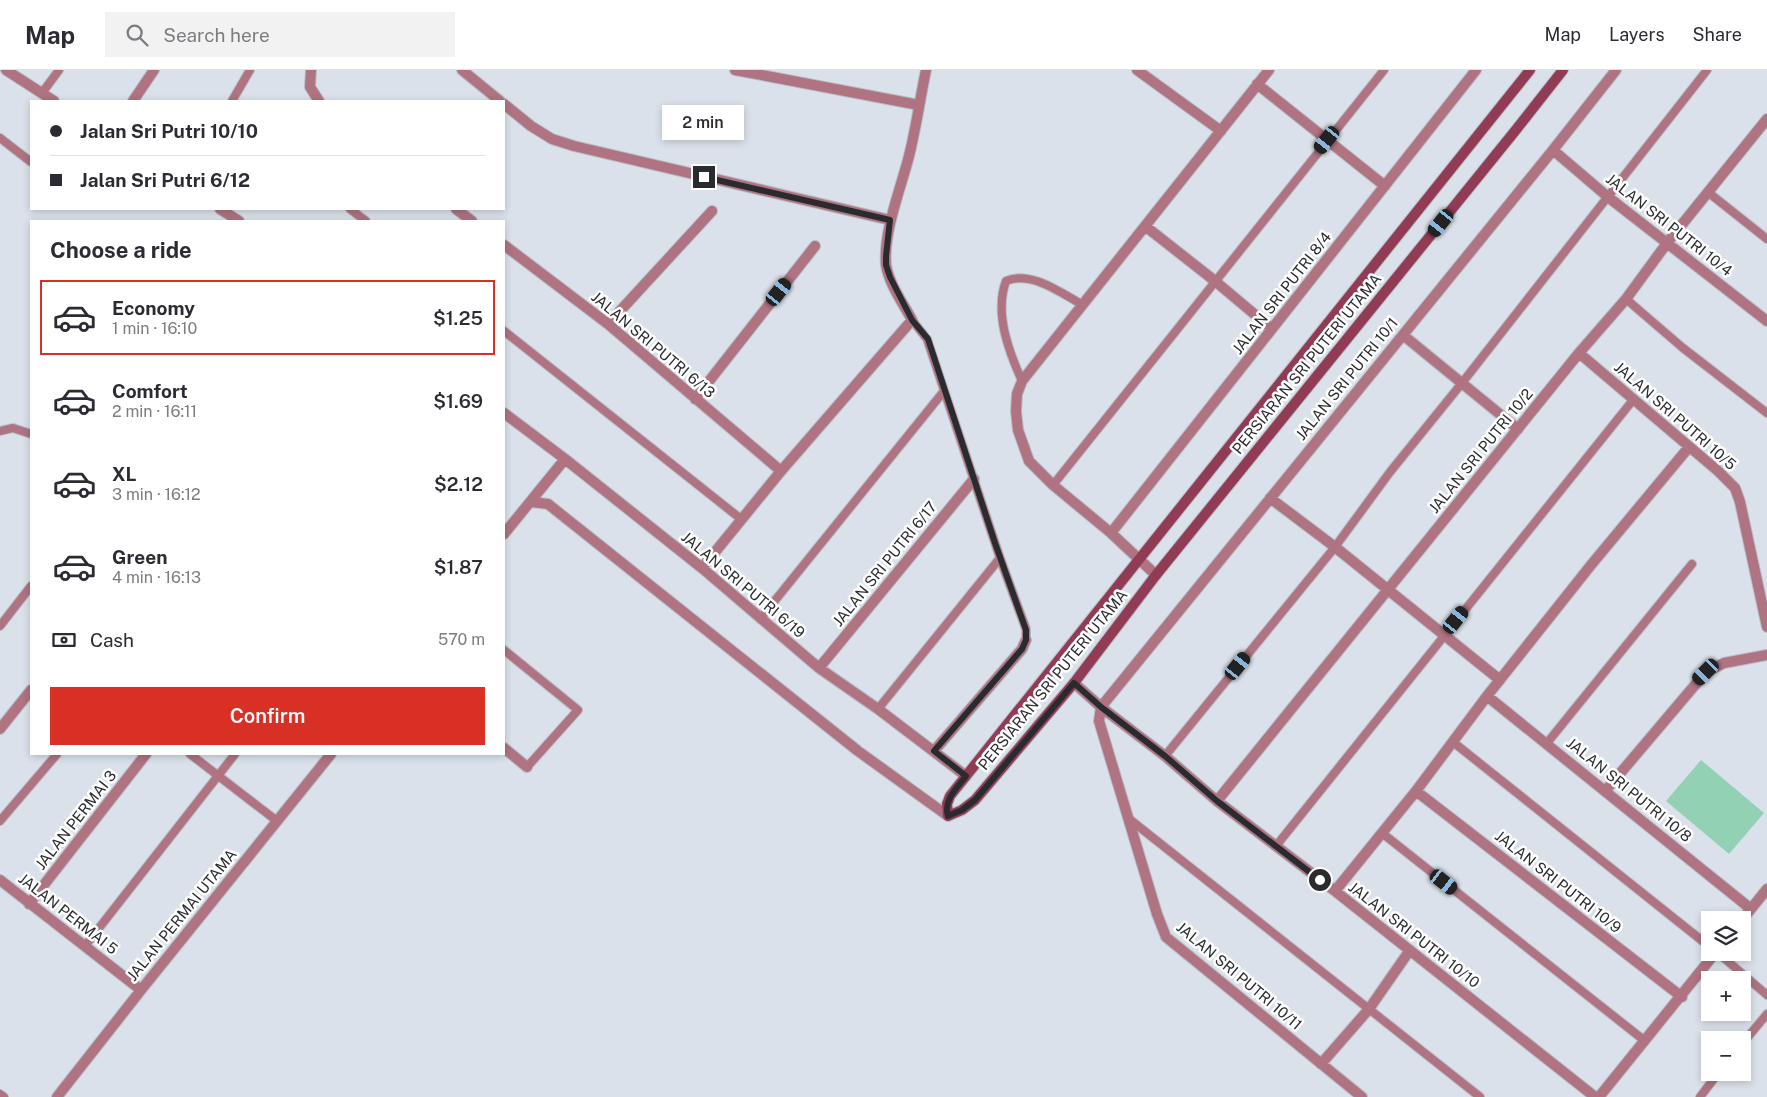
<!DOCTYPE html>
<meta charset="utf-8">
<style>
body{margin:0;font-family:"Public Sans",sans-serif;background:#f2f2f3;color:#2b2b33;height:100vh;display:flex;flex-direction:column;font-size:19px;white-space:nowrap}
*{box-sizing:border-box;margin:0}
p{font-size:16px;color:#7c7c81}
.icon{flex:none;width:28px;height:28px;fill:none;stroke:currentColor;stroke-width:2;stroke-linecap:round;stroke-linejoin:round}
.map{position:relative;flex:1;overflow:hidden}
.panel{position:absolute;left:30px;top:150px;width:475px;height:535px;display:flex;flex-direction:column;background:#fff;border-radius:0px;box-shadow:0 2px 8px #0003}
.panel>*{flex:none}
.hud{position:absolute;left:30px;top:30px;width:475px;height:110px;border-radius:0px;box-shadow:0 2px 8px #0003;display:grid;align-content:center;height:110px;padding:0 20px;background:#fff}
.fabs{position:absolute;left:1701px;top:841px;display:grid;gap:10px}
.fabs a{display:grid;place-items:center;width:50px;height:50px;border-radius:0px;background:#fff;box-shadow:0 2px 8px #0003;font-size:25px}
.end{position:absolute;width:22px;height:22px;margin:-11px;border:6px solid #292b2e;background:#fff;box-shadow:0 0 0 2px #fff}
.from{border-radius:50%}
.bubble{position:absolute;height:35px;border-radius:0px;background:#fff;box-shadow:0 2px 8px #0003;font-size:16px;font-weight:600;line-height:35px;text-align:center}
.car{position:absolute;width:15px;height:30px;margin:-15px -8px;border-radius:6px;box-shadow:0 0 4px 1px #0007;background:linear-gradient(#222 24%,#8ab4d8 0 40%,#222 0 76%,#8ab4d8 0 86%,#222 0)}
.hud b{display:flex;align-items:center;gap:18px;height:48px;font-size:19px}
.hud b+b{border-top:1px solid #e1e1e2}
.hud i{width:12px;height:12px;background:#2b2b33}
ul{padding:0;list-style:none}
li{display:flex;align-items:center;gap:15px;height:75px;margin:0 10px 8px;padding:0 10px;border:2px solid transparent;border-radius:0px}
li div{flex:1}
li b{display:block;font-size:19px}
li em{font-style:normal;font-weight:600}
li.selected{border-color:#d93025}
li>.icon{width:45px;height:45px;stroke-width:1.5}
h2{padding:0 20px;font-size:22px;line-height:60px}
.pay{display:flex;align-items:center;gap:12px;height:55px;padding:0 20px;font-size:19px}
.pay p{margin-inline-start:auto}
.primary-button{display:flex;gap:10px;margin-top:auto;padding:10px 20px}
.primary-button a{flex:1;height:58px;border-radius:0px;background:#d93025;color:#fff;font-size:20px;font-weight:600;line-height:58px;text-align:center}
header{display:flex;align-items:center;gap:30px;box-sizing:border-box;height:70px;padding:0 25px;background:#fff;border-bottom:1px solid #e1e1e2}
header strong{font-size:24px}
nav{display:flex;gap:28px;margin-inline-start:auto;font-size:18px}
.search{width:350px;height:45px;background:#f2f2f3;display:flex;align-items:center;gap:12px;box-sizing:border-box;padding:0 18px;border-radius:0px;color:#7c7c81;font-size:19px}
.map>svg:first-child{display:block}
</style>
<header>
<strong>Map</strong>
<div class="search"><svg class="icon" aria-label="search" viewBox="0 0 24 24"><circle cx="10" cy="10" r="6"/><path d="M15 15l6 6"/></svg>Search here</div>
<nav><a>Map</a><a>Layers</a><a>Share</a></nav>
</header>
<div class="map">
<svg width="1767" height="1027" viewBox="0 0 1767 1027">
<rect width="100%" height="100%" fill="#dbe1ea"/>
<path fill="#92d1b4" d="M 1701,690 L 1764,743 L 1729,784 L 1666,731 Z"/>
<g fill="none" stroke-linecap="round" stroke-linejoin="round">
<defs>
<path id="lane" d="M 42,23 L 59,0
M 232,31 L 250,0
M 0,68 L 31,92
M 1709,123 L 1767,169
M 350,139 L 366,151
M 1626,229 L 1683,278 L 1767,343
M 912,250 L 927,269 L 1000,488 L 1026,559 L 1026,570
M 504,261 L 741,449
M 1022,311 C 1009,282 994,243 1006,211 C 1031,200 1061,223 1083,235
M 0,361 L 13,358 L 31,364
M 1053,415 L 1384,0
M 760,549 L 944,321
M 0,556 L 31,516
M 504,580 L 578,640 L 527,697
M 878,639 L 1000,488
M 1453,672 L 1710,877
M 1547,673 L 1692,494
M 190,684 L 277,751
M 1165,686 L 1335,477 L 1390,402 L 1462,313 L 1707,0
M 1128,748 L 1480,1027
M 0,751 L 57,684
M 1382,763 L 1645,971
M 1276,776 L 1633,330
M 85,876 L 235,684
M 1717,882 L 1767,925
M 1742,974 L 1767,944
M 0,1024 L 4,1027
M 1700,1027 L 1719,1002"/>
<path id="street" d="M 6,0 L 54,31
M 311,0 L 310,17 L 319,31
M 462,0 L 500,31
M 735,0 L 919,35
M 1137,0 L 1221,61
M 1257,14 L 1385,116
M 133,31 L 154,0
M 504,34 L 531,56 L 552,69 L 574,76 L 890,150
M 1553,80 L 1608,127 L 1767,251
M 220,139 L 239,151
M 456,139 L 472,151
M 1145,156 L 1215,211 L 1272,259
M 504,175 L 608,254 L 781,401
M 608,254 L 712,141
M 1403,265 L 1518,359
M 1579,283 L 1718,401 L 1735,418 L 1740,432 L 1767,557
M 695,329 L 815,176
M 504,343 L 565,389 L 702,498 L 819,598 L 878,639 L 966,706
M 1270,428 L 1335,477 L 1500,610
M 532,432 L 548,434 L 858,681 L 948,746
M 1111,463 L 1476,0
M 504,464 L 565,389
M 702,498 L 781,401 L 912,250 C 903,233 889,214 886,195 C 883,162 901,118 909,86 C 916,58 920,29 926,0
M 1156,505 L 1111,463 L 1053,415 L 1029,391 L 1018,360 L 1016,341 L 1017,324 L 1022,311 L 1269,0
M 819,598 L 974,409
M 1074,613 L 1101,637 L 1165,686 L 1217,731 L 1335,821 L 1595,1027
M 1487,626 L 1751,839
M 0,659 L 31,620
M 504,678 L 527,697
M 934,681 L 1022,579 L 1026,570
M 1606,720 L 1706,602 L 1724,593 L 1767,585
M 1416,721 L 1682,927
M 1217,731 L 1579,283 L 1626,229 L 1667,173 L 1767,49
M 0,810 L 141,920
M 1335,821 L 1416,721 L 1487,626 L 1591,495 L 1689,377
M 29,834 L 146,684
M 1742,850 L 1767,819
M 1321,994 L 1369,939 L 1410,880
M 57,1027 L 141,920 L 331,684
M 1362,1027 L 1166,867 L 1157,844 L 1099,651 L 1101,637 L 1553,80 L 1616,0
M 1599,1027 L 1716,882"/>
<path id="secondary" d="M 1530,0 L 950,726 L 947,734 L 948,746 L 962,740 L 975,730 L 1074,613 L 1156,505 L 1515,61 L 1563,0"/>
</defs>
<use href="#lane" stroke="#b7bdc4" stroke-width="10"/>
<use href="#street" stroke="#b7bdc4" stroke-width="12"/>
<use href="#secondary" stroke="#b7bdc4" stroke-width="12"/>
<use href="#lane" stroke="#af7382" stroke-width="8"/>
<use href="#street" stroke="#af7382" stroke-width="10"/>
<use href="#secondary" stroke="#913b55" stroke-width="10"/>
</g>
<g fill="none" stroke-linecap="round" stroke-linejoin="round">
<path stroke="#292b2e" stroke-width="6" d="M 704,107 L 890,150 L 886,186 L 886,195 L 890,207 L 912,250 L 928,269 L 995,473 L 1026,560 L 1026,570 L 1022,579 L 934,681 L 966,706 C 957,718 943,730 948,746 L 962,740 L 975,730 L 1074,613 L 1101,637 L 1165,686 L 1217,731 L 1320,810"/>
</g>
<g text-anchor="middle" stroke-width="5" stroke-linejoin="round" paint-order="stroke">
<g font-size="15" fill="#292b2e" stroke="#fff">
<text transform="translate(1669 155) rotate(38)" y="5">JALAN SRI PUTRI 10/4</text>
<text transform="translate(1282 223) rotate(-52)" y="5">JALAN SRI PUTRI 8/4</text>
<text transform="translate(653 275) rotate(40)" y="5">JALAN SRI PUTRI 6/13</text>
<text transform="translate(1307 294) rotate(-51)" y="5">PERSIARAN SRI PUTERI UTAMA</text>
<text transform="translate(1347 309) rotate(-51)" y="5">JALAN SRI PUTRI 10/1</text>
<text transform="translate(1675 346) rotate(41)" y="5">JALAN SRI PUTRI 10/5</text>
<text transform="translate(1481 381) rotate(-51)" y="5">JALAN SRI PUTRI 10/2</text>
<text transform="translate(885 494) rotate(-51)" y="5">JALAN SRI PUTRI 6/17</text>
<text transform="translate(743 515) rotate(40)" y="5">JALAN SRI PUTRI 6/19</text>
<text transform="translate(1053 610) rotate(-51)" y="5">PERSIARAN SRI PUTERI UTAMA</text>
<text transform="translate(1629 720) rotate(39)" y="5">JALAN SRI PUTRI 10/8</text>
<text transform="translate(76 750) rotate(-52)" y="5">JALAN PERMAI 3</text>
<text transform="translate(1558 812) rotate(38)" y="5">JALAN SRI PUTRI 10/9</text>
<text transform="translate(68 844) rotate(38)" y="5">JALAN PERMAI 5</text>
<text transform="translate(182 845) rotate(-51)" y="5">JALAN PERMAI UTAMA</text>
<text transform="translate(1414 865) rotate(38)" y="5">JALAN SRI PUTRI 10/10</text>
<text transform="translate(1239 906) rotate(40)" y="5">JALAN SRI PUTRI 10/11</text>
</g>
</g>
</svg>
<div class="fabs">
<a><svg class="icon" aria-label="layers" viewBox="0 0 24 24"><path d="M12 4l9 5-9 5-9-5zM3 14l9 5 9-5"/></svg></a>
<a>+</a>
<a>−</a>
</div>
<i class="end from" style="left:1320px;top:810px"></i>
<i class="end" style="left:704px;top:107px"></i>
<div class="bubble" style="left:662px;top:35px;width:82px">2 min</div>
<i class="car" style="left:1327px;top:70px;rotate:219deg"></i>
<i class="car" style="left:1441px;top:153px;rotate:219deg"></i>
<i class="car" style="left:779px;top:222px;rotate:38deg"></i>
<i class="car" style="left:1456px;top:550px;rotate:39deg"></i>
<i class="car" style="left:1238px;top:596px;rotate:39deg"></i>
<i class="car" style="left:1706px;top:602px;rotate:225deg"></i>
<i class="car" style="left:1444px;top:812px;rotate:128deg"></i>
<div class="hud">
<b><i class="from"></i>Jalan Sri Putri 10/10</b>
<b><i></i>Jalan Sri Putri 6/12</b>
</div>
<section class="panel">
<h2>Choose a ride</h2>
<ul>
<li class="selected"><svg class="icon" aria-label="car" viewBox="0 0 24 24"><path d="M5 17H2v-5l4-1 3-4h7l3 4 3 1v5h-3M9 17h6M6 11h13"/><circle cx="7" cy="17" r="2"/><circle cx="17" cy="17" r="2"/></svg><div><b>Economy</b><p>1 min · 16:10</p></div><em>$1.25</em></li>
<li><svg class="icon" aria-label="car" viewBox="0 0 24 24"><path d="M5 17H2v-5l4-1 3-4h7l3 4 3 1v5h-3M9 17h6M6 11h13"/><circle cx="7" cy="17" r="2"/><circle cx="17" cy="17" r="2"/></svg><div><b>Comfort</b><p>2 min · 16:11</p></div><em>$1.69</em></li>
<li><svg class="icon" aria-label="car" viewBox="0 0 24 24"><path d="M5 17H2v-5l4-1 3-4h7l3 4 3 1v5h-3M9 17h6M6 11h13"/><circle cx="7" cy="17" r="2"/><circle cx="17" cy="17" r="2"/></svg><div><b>XL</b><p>3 min · 16:12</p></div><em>$2.12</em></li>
<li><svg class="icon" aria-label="car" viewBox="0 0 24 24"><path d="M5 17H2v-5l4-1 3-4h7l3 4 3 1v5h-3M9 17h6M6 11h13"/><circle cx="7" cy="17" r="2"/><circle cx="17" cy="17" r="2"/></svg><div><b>Green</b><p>4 min · 16:13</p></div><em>$1.87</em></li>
</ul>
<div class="pay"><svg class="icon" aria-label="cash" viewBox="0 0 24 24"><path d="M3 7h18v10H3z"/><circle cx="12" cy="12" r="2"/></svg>Cash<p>570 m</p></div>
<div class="primary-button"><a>Confirm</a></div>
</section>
</div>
